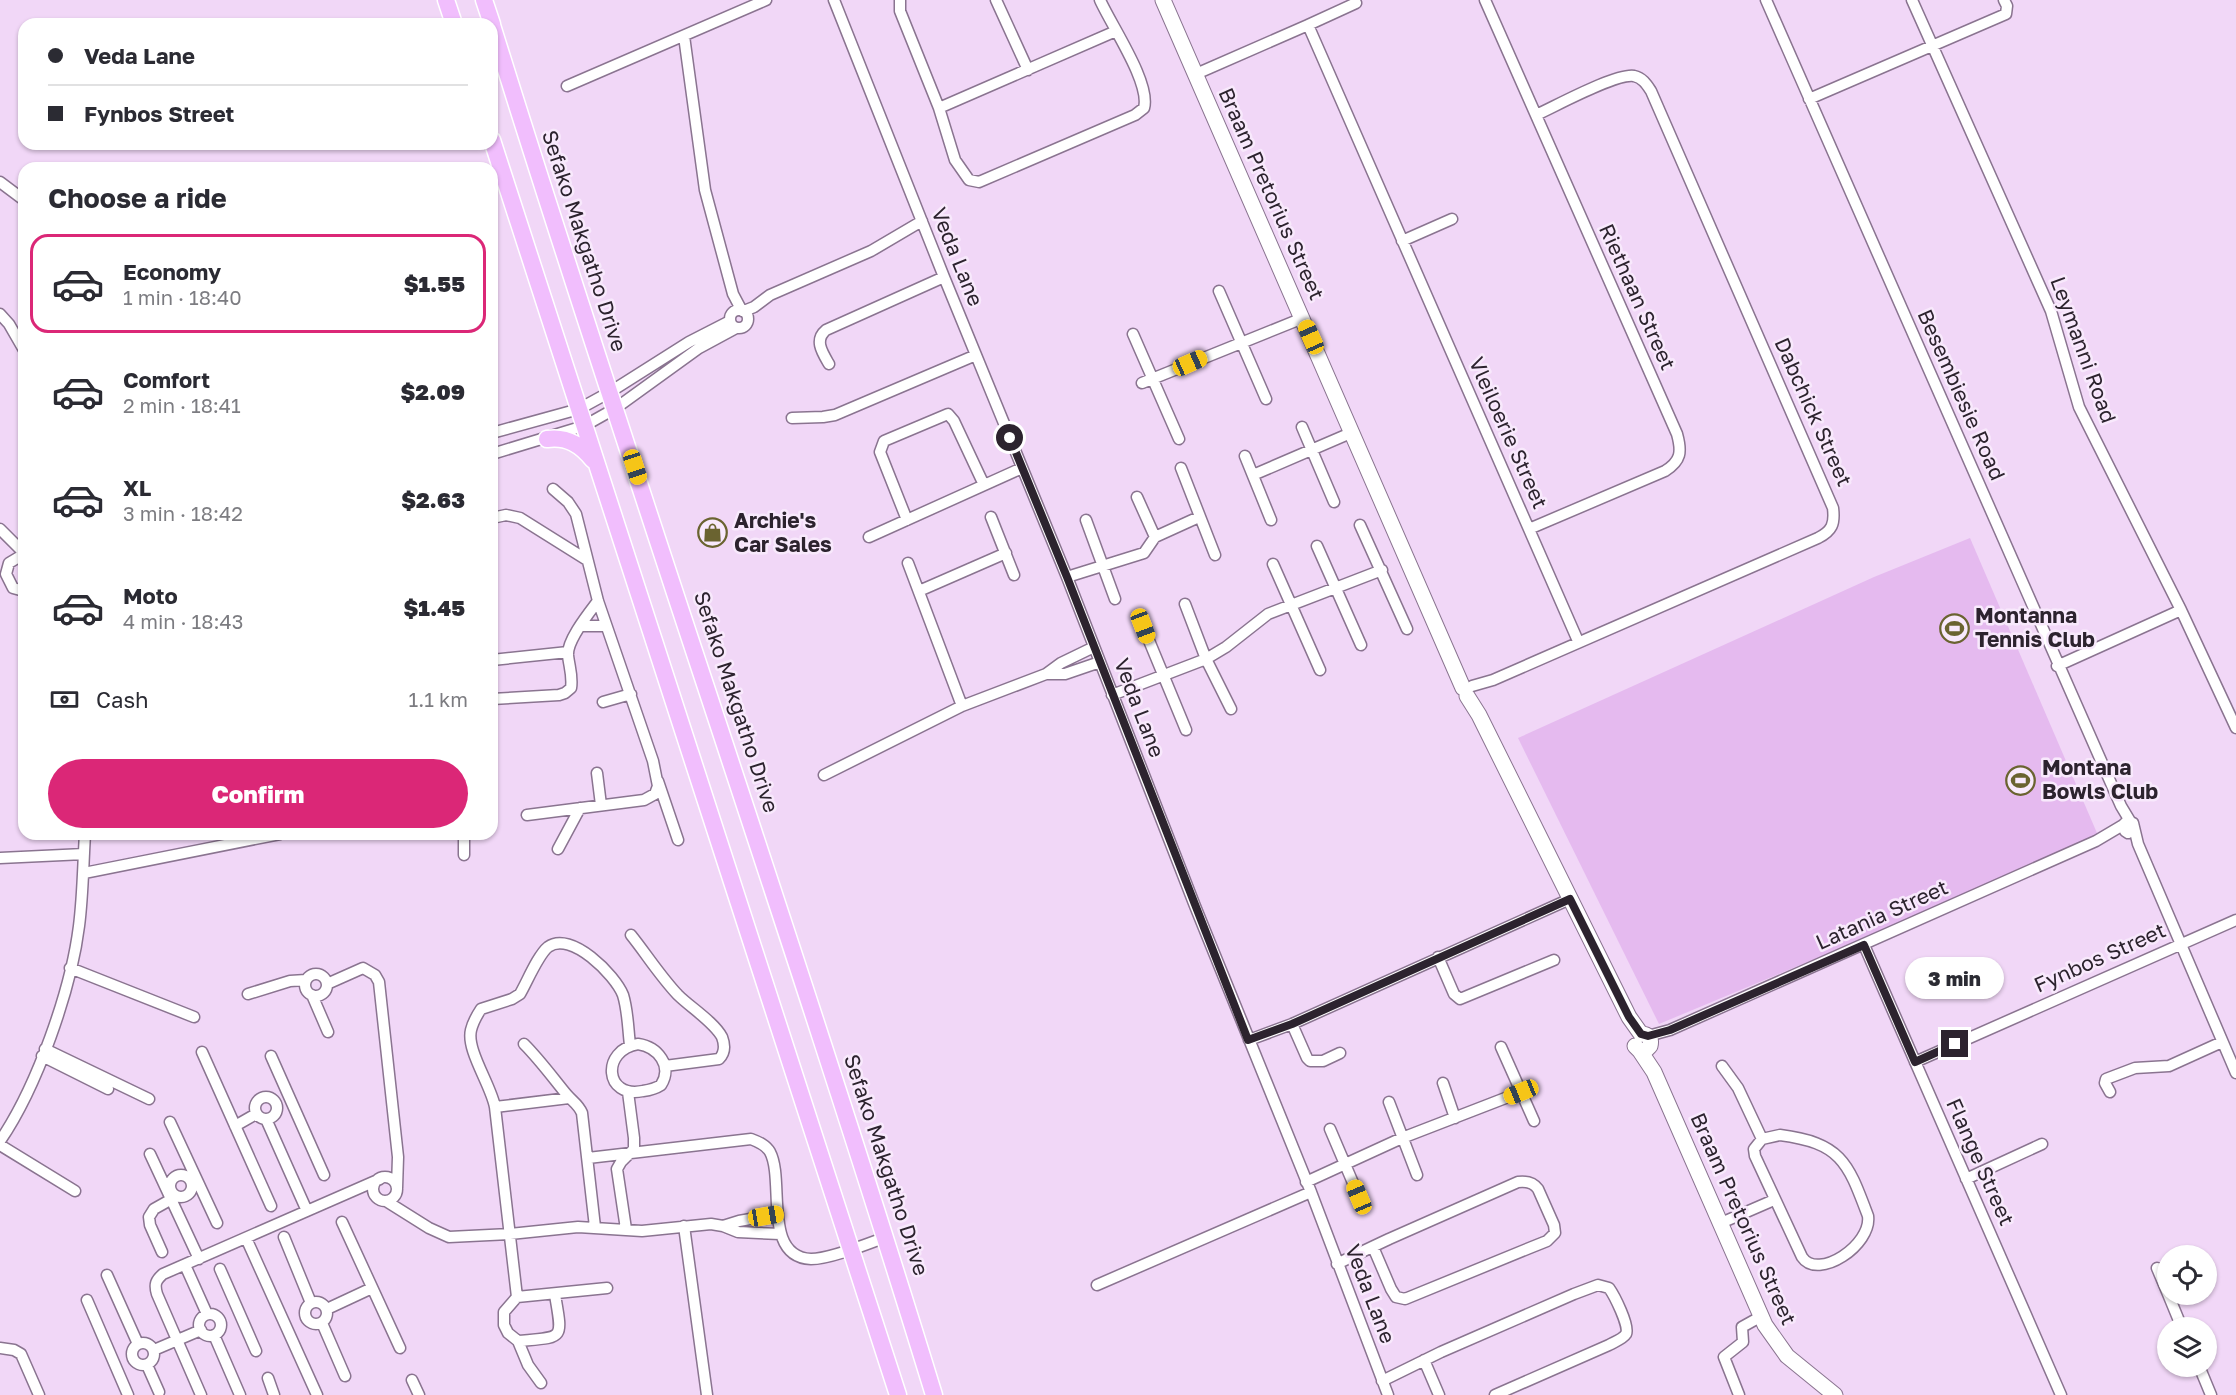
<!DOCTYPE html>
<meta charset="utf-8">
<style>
body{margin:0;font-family:"Golos Text",sans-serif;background:#f2f2f3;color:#2b2b33;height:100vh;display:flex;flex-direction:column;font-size:22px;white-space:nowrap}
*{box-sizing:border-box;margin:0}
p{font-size:20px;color:#7c7c81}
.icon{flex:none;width:33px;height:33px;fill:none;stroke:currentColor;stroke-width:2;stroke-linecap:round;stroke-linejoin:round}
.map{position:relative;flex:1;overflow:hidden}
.details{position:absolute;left:18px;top:162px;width:480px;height:678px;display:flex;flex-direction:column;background:#fff;border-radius:18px;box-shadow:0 2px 4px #0004}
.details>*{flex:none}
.banner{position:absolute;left:18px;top:18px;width:480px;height:132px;border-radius:18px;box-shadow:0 2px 4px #0004;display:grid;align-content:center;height:132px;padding:0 30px;background:#fff}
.controls{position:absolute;left:2157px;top:1245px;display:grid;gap:12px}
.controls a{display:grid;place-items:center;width:60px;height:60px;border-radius:50%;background:#fff;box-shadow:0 2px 4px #0004;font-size:30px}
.end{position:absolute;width:27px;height:27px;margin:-14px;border:8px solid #2c232e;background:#fff;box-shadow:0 0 0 3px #fff}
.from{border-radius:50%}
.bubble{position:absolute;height:42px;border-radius:21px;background:#fff;box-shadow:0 2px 4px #0004;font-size:20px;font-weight:800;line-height:42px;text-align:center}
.car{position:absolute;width:18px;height:36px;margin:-18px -9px;border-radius:8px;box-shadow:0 0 4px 2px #0007;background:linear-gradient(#f5c518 24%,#345 0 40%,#f5c518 0 76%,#345 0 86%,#f5c518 0)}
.banner b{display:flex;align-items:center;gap:21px;height:57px;font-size:22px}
.banner b+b{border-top:2px solid #e1e1e2}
.banner i{width:15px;height:15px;background:#2b2b33}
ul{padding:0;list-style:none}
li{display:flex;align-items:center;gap:18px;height:99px;margin:0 12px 9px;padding:0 18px;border:3px solid transparent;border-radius:18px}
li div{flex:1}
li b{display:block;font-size:22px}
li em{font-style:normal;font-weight:800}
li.current{border-color:#db2777}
li>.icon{width:54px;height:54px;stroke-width:1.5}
h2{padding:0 30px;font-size:27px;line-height:72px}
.pay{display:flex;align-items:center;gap:15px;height:66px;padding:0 30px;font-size:22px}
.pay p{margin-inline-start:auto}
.primary-button{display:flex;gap:12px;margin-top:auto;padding:12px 30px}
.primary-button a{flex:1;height:69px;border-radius:36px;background:#db2777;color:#fff;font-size:24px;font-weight:800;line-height:69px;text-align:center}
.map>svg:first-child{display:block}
</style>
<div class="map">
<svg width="2236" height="1395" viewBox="0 0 2236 1395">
<rect width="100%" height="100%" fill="#f1d7f7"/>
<path fill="#e5baef" d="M 1970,538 L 2100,840 L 1659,1024 L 1518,738 L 1874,577 Z"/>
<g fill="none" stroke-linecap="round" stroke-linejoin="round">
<defs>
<path id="street" d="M 834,0 L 944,277 L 1067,577 L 1195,906 L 1311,1192 L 1388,1395
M 900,0 L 900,11 L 939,108 L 955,160 L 969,180 L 979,182 L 1135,115 L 1144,108 C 1151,83 1111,25 1100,0
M 996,0 L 1028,70
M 1485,0 L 1677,434 C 1682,452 1681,461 1665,471 L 1529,529
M 1766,0 L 2121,806 L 2130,821
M 1912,0 L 2051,311 L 2079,407 L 2181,610 L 2236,728
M 1308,25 L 1356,3
M 684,36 L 705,190 L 733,294 L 742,311
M 1196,74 L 1308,25 L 1578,641
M 567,86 L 766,0
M 1809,99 L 2006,14 L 2007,6 L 2004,0
M 939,108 L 1116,31
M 0,182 L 24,200
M 1402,241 L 1452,219
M 1219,291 L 1266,399
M730 319a9 9 0 1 1 18 0a9 9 0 1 1-18 0Z
M 744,311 L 754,307 L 770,295 L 871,251 L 922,221
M 0,314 L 9,324 L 24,350
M 1133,334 L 1179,439
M 829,364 C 822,352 814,340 826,330 L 944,277
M 1142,383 L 1303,318
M 792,418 L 823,417 L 835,415 L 976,355
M 1302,427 L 1334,502
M 492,433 L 579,409 L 610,392 L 689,342 L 730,321
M 492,454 L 584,426 L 616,408 L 699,348 L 736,328
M 1245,456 L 1271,520
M 1181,468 L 1215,555
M 1253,475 L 1353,432
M 1137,497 L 1155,537
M 991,517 L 1014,575
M 492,518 L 506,515 L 520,518 L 587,560
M 907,520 L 880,452 L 884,441 L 948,414 L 954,421 L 984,485
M 1086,520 L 1115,599
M 1360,525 L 1407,629
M 0,529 L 24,553
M 869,537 L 1022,468
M 1317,546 L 1361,645
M 24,554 L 9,563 L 6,574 L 13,588 L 24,591
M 908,563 L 962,706
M 1273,564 L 1320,670
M 1067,577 L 1144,553 L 1155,537 L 1199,517
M 919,591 L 1006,553
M 1185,604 L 1206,659 L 1231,709
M 580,626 L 606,626
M 1143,626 L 1186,730
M 492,660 L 568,652
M 2057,666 L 2181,610
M 1046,674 L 1065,674 L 1100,662
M 1472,686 L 1493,680 L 1818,538 C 1832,531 1835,524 1833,508 L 1651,91 C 1647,85 1643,78 1634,76 C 1616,73 1556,106 1536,115
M 1112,695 L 1206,659 L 1226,647 L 1268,614 L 1382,570
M 492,699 L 559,695 L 565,693 L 571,688 C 573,676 569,666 568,655 C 567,640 589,613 598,601
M 603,702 L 631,694
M 597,773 L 601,805
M 824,775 L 962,706 L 1046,674 L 1061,663 L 1094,647
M 658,781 L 678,840
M 527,815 L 644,800 L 655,794 L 658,786 L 653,761 L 598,601 L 576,514 L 568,502 L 553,489
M 2134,829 L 2128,833 L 2125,831 L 2123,825 L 2127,821 L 2133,823 L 2138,844 L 2236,1073
M 558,849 L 580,808
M 464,855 L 464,834
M 0,858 L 84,854
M 84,873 L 280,834
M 631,935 C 647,955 660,976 678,995 C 690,1007 714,1022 722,1037 C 725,1045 725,1053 719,1059 L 665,1066
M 1864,945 L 2061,1395
M 1438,957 L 1454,994 L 1460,999 L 1554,960
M 70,968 L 194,1017
M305 985a11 11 0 1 1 22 0a11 11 0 1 1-22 0Z
M 327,984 L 363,968 L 375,975 L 379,982 L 398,1157 L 397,1188
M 248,994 L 290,981 L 306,980
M 312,995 L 328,1032
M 1292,1024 L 1307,1058 L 1310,1061 L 1323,1061 L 1340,1053
M 1648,1036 L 1670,1030 L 2096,841 L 2123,825
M 1249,1040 L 1292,1024 L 1570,899
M 524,1044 C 540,1060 553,1078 567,1095 C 573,1102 578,1104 582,1113 L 595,1227
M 638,1044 C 658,1047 673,1066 661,1085 C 655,1089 650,1090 643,1091 C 604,1099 601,1050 638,1044 Z
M 1501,1047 L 1534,1121
M 45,1049 L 149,1099
M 202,1052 L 271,1206
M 42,1056 L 108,1089
M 271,1056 L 324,1175
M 1915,1062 L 2236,920
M 1722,1066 L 1738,1088 L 1762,1139
M 1443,1083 L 1455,1118
M 2110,1092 L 2105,1083 L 2106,1079 L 2135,1068 L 2169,1066 L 2222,1042
M255 1108a11 11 0 1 1 22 0a11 11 0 1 1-22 0Z
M 1389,1102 L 1417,1175
M 495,1107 C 491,1085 466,1050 471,1030 C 473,1022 477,1015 481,1009 L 512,999 L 520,994 C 527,982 538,955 548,947 C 571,930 615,975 623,995 C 628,1011 628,1029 630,1045
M 266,1119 L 307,1211
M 170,1122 L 217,1223
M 235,1126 L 256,1114
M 1330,1129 L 1359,1197
M 1780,1135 C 1842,1143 1848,1163 1868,1216 C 1872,1245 1818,1281 1802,1257 L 1755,1156 L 1754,1149 L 1762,1139 Z
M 0,1141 C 37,1087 71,990 79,926 C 83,895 83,865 85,834
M 0,1145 L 75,1191
M 150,1154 L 199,1259
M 588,1158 L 751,1139 C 759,1142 766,1145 770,1152 C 785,1180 762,1257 811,1259 C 830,1259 867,1244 886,1237
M170 1186a11 11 0 1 1 22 0a11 11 0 1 1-22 0Z
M373 1189a12 12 0 1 1 24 0a12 12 0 1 1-24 0Z
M 1966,1179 L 2042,1144
M 1306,1182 L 1402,1138 L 1521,1092
M 386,1201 L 429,1228 L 449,1237 L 510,1234 L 578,1227 L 642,1231 L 711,1224 L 723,1226 L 738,1232 L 780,1234
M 342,1222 L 400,1348
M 1721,1223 L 1774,1200
M 684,1226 L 707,1395
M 723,1226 L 739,1221 L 778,1214
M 626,1229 L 617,1169 L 621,1162 L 634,1149 L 634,1138 L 628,1092
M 284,1237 L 311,1303
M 246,1238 L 317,1395
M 162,1252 L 150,1225 L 149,1217 L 154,1209 L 170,1200
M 1337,1264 C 1355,1255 1372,1247 1389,1239 L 1518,1182 C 1526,1181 1533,1182 1538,1189 L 1554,1225 L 1555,1233 L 1547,1241 L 1532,1247 L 1405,1299 L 1396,1297 L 1391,1289 L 1373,1247
M 185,1265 L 207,1314
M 2157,1268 L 2168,1294
M 220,1269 L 256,1351
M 107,1275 L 138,1344
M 1097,1285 L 1311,1192
M 2168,1294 L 2182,1328
M 517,1297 L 607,1288
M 87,1300 L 128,1395
M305 1313a11 11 0 1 1 22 0a11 11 0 1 1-22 0Z
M 327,1309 L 372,1288
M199 1325a11 11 0 1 1 22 0a11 11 0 1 1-22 0Z
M 322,1323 L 345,1376
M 214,1335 L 240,1395
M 518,1341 C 564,1337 563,1341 555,1295
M132 1354a11 11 0 1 1 22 0a11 11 0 1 1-22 0Z
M 0,1348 L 14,1350 L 21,1354 L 39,1395
M 154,1350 L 201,1330
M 1424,1360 L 1439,1395
M 147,1365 L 159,1392
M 2199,1366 L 2211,1395
M 268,1378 L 274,1395
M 412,1380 L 419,1395
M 1382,1381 L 1441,1352 L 1574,1294 L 1598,1285 L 1609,1288 C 1614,1295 1630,1326 1626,1334 C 1623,1339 1614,1342 1609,1345 L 1495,1395
M 541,1383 L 528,1365 L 518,1341 L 508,1333 L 504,1325 L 504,1312 L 517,1297 L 495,1107 L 569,1098
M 201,1395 L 157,1294 C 154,1284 156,1280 163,1274 L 380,1179
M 1739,1395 L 1724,1357 L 1743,1342 L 1742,1327 L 1760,1317"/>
<path id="secondary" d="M 1163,0 L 1463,688
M 1467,696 L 1479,715 L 1629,1017 L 1641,1034
M 1635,1046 L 1640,1051 L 1645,1051 L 1650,1046 C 1652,1038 1648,1034 1641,1034
M 1640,1051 L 1654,1072 L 1765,1325 L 1787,1356 L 1835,1395"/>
<path id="primary" d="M 446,0 L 454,24
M 484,0 L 492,24
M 492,25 C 634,483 793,936 934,1395
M 492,140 L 898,1395
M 547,439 C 567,436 581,445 593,460"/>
</defs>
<use href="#street" stroke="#8a7490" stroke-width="13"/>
<use href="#secondary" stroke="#8a7490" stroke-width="17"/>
<use href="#primary" stroke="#fff" stroke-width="19"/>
<use href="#street" stroke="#fff" stroke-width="10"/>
<use href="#secondary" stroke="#fff" stroke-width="15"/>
<use href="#primary" stroke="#f1befd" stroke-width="16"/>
</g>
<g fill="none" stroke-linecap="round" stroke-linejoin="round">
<path stroke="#2c232e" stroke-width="8" d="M 1010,438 L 1067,577 L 1248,1040 L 1292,1024 L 1570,899 L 1629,1017 L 1641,1034 L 1648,1036 L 1670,1030 L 1864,945 L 1915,1062 L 1955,1044"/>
</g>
<defs>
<symbol id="shop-ring" viewBox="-11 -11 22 22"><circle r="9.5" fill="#f8e9fc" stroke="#6a6330" stroke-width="1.5"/><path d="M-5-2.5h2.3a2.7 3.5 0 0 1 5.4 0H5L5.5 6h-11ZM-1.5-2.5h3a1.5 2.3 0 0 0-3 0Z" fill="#6a6330"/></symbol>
<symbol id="stadium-ring" viewBox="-11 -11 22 22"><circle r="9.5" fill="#f8e9fc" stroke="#6a6330" stroke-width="1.5"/><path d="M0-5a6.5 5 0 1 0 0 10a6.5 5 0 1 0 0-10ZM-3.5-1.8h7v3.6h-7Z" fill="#6a6330"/></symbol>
</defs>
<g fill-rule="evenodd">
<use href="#shop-ring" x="696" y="516" width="33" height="33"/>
<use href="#stadium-ring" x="1938" y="612" width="33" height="33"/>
<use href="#stadium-ring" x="2004" y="764" width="33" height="33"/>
</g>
<g text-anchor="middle" stroke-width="5" stroke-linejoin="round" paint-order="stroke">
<g font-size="21" fill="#2c232e" stroke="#f8e9fc">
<text transform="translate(1271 194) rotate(66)" y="7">Braam Pretorius Street</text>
<text transform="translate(584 241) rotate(72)" y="7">Sefako Makgatho Drive</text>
<text transform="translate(957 257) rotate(68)" y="7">Veda Lane</text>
<text transform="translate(1637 297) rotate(66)" y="7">Riethaan Street</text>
<text transform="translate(2083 350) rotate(70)" y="7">Leymanni Road</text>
<text transform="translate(1961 395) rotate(66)" y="7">Besembiesie Road</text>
<text transform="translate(1813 412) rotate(66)" y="7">Dabchick Street</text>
<text transform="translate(1508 433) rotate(66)" y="7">Vleiloerie Street</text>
<text transform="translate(736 702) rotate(72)" y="7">Sefako Makgatho Drive</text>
<text transform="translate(1139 708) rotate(69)" y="7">Veda Lane</text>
<text transform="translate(1882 915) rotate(-24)" y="7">Latania Street</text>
<text transform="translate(2100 958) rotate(-24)" y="7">Fynbos Street</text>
<text transform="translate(1980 1162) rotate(66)" y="7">Flange Street</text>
<text transform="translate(886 1165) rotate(72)" y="7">Sefako Makgatho Drive</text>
<text transform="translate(1743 1219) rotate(66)" y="7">Braam Pretorius Street</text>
<text transform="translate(1370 1294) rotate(69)" y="7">Veda Lane</text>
</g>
<g font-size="21" font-weight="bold" fill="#2c232e" stroke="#f8e9fc" text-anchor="start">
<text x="734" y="528">Archie's<tspan x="734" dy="24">Car Sales</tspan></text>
<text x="1975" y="623">Montanna<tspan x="1975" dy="24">Tennis Club</tspan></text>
<text x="2042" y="775">Montana<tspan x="2042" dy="24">Bowls Club</tspan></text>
</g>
</g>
</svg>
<div class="controls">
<a><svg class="icon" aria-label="locate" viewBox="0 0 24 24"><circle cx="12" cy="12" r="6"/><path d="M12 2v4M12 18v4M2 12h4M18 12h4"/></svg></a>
<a><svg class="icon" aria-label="layers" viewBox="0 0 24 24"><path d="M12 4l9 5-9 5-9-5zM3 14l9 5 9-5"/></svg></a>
</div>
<i class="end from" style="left:1010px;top:438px"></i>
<i class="end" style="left:1955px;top:1044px"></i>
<div class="bubble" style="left:1905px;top:957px;width:99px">3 min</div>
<i class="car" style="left:1311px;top:337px;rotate:336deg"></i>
<i class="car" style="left:1190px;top:363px;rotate:66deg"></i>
<i class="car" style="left:635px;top:467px;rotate:162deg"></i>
<i class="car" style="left:1143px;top:626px;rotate:159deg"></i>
<i class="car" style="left:1521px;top:1092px;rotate:248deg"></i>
<i class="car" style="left:1359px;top:1197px;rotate:337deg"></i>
<i class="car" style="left:766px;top:1216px;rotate:81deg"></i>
<div class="banner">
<b><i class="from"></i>Veda Lane</b>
<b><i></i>Fynbos Street</b>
</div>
<section class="details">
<h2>Choose a ride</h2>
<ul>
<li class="current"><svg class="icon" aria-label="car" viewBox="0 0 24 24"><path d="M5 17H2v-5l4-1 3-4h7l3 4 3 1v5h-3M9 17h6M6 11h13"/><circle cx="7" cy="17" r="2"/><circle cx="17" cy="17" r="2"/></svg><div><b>Economy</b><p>1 min · 18:40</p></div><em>$1.55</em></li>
<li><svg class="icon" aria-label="car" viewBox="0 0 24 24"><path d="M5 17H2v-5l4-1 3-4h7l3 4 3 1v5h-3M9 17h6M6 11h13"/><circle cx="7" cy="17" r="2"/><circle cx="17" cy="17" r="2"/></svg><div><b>Comfort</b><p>2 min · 18:41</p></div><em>$2.09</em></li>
<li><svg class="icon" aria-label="car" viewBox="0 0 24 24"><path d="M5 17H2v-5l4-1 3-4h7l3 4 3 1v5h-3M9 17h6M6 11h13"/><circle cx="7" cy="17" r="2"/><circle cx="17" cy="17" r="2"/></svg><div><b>XL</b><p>3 min · 18:42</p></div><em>$2.63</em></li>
<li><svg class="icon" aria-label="car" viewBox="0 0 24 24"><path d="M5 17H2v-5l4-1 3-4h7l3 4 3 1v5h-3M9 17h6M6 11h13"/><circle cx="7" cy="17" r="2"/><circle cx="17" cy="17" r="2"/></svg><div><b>Moto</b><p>4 min · 18:43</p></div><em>$1.45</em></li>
</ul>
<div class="pay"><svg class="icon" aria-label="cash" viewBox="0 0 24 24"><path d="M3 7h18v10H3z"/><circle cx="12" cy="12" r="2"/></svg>Cash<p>1.1 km</p></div>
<div class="primary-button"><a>Confirm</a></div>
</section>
</div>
